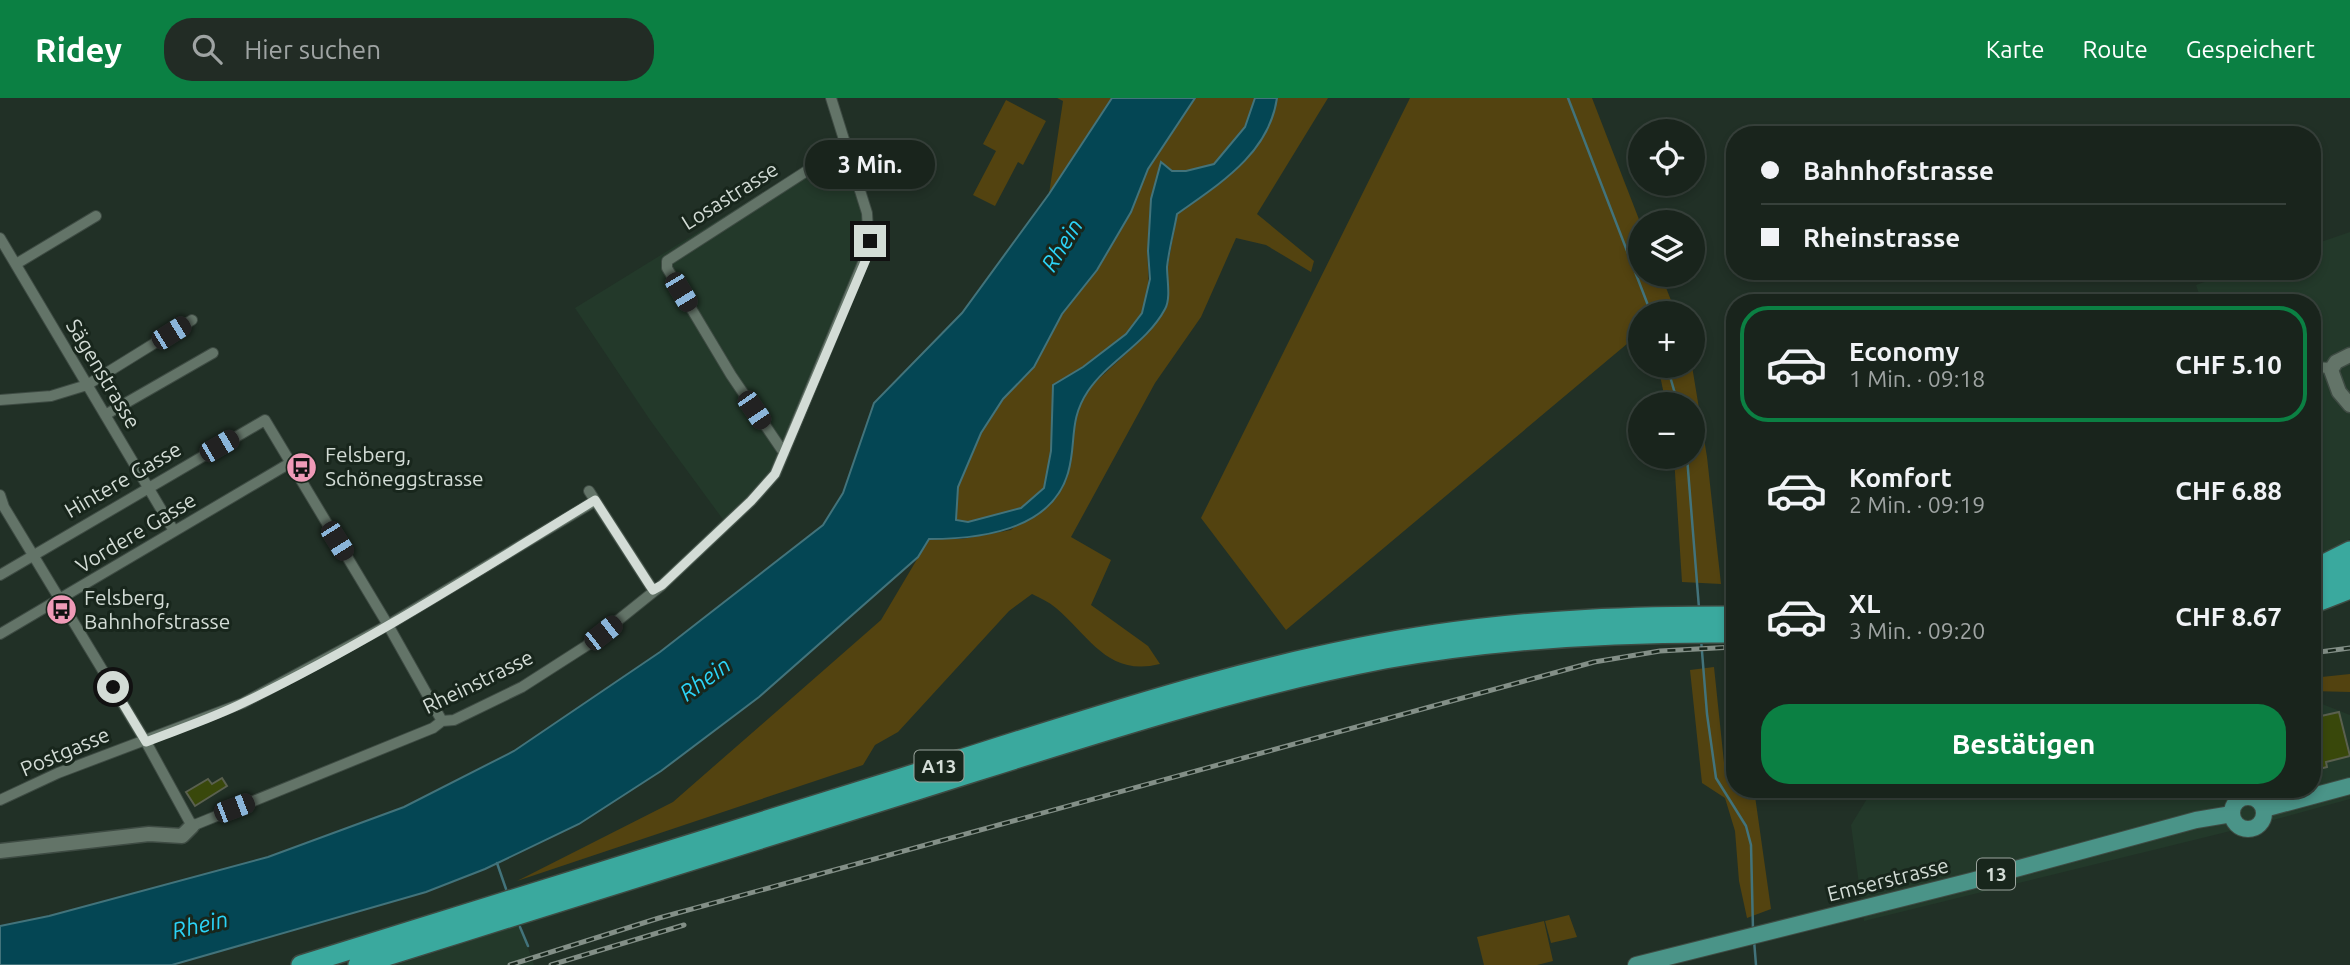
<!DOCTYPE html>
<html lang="de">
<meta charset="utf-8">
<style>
body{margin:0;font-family:Ubuntu,sans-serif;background:#222c25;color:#f1f3f6;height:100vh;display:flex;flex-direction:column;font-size:26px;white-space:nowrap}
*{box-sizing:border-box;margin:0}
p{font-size:23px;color:#9fa4a3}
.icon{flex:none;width:38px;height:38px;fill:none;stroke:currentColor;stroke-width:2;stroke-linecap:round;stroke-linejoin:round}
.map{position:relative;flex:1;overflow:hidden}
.side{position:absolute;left:1726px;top:196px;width:595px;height:504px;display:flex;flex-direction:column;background:#19241c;border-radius:28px;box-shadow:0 4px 10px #0003,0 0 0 2px #37413b}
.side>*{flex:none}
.hud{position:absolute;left:1726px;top:28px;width:595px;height:154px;border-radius:28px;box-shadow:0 4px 10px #0003,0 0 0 2px #37413b;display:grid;align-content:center;height:154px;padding:0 35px;background:#19241c}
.tools{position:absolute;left:1628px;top:21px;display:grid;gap:14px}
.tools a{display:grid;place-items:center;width:77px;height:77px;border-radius:50%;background:#19241c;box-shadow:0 4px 10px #0003,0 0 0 2px #37413b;font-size:35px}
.end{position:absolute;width:32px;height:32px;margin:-16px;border:9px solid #d3dcd6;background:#111;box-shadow:0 0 0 4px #111}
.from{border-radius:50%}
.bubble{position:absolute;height:49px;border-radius:24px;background:#19241c;box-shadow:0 4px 10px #0003,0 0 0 2px #37413b;font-size:23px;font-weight:600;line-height:49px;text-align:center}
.car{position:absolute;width:21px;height:42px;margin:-21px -10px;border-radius:9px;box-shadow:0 0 5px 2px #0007;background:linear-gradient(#222 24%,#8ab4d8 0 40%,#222 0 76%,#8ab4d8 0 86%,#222 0)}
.hud b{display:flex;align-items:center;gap:24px;height:66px;font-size:26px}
.hud b+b{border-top:2px solid #37413b}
.hud i{width:18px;height:18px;background:#f1f3f6}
ul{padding:12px 0 0;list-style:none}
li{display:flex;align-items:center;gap:21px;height:116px;margin:0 14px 10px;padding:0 21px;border:4px solid transparent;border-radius:28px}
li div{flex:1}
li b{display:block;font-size:26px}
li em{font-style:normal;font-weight:600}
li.on{border-color:#0b8043}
li>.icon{width:63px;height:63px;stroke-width:1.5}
.button{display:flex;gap:14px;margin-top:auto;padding:14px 35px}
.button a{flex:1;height:80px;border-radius:28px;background:#0b8043;color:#fff;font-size:28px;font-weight:600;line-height:80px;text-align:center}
header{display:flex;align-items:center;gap:42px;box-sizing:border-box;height:98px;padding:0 35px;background:#0b8043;color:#fff}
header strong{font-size:33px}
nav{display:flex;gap:38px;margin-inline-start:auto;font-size:24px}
.search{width:490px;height:63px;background:#222c25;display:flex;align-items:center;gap:18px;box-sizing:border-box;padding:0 24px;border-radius:28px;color:#9fa4a3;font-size:26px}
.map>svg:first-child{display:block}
</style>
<header>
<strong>Ridey</strong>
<div class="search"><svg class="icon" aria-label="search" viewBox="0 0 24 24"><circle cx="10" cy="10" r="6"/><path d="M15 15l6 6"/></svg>Hier suchen</div>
<nav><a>Karte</a><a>Route</a><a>Gespeichert</a></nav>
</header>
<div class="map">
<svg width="2350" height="867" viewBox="0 0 2350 867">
<rect width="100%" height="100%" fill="#213026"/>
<path fill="#23392a" d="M 849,41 L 874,126 L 873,151 L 774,385 L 730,431 L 650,322 L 575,210 Z
M 2350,134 L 2350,441 L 2312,462 L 2312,205 L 2202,205 L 2196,187 L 2235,173 L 2312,173 L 2312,147 Z
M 2312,602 L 2350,617 L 2350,701 L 2251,728 L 1864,823 L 1851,727 L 1873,691 L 2312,691 Z
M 520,827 L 534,867 L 396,867 Z"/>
<path fill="#534310" d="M 1057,0 L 1112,0 L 1049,96 L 1063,3 Z
M 1195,0 L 1255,0 L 1245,29 L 1214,66 L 1185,73 L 1172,73 L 1161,64 C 1157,93 1152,121 1148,149 C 1146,172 1154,197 1140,218 C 1121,248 1083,269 1053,287 L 1051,353 L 1044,390 L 1021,410 L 968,424 L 955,422 L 958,389 L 981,335 L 1003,301 L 1034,269 L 1062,216 L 1097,172 L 1131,114 L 1148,71 Z
M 1277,0 L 1328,0 L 1257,116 L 1314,163 L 1311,174 L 1266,147 L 1236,140 L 1201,219 L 1155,285 L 1071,439 L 1111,462 L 1091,507 L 1148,548 L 1160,566 C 1108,579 1090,539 1056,510 C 1049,504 1040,500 1032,496 L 1009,513 L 898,634 L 875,647 L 863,667 L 517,783 L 673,704 L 881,522 L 929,441 L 962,441 L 1011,432 L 1068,376 L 1075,316 L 1089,290 L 1142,241 L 1167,209 L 1168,167 L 1177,116 C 1219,87 1269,56 1277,0 Z
M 1410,0 L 1592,0 L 1640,124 L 1640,177 L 1661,177 L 1676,215 L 1640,215 L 1640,235 L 1286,532 L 1201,420 Z
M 1006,2 L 1046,23 L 1023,67 L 1018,64 L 995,108 L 973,97 L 996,53 L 983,46 Z
M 1658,268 L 1692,268 L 1707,359 L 1721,486 L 1682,484 L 1674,359 L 1692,359 L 1692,306 L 1666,306 Z
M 1714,569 L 1725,674 L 1734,679 L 1734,691 L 1754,691 L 1771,811 L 1747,820 L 1739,783 L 1735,733 L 1725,700 L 1702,685 L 1690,572 Z
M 2350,576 L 2350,594 L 2312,593 L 2312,580 Z
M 1569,817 L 1577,839 L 1551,845 L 1545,823 Z
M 1544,823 L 1553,863 L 1537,867 L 1484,867 L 1477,839 Z"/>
<path fill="#044654" stroke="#42737b" stroke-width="2" d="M 1112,0 L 1195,0 L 1148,71 L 1131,114 L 1097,172 L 1062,216 L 1034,269 L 1003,301 L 981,335 L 958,389 L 956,422 L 968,424 L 1021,410 L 1044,390 L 1051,353 L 1053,287 L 1083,269 L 1126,236 L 1142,215 L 1150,181 L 1148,153 L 1151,101 L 1161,64 L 1172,73 L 1186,73 L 1214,66 L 1245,29 L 1255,0 L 1277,0 C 1269,56 1219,86 1177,116 C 1174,133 1169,151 1167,169 C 1167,181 1171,201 1165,211 C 1147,245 1108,263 1088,293 C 1068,323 1077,344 1068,375 C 1051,433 979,441 929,441 L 918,459 L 759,599 L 661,673 L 579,726 L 485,771 L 426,794 L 172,867 L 0,867 L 0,828 L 49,818 L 268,759 L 404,709 L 514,653 L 660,554 L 823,427 L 843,395 L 874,305 L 962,215 L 1049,96 Z"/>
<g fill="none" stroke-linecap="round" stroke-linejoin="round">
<path stroke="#42737b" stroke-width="2.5" d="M 1568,0 L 1651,215
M 1667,268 L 1678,306
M 1687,359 L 1699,510
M 1701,541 L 1707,616 L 1716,680 L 1746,728 L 1751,747 L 1753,832
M 497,765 L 506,791
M 520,829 L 528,848
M 1754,842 L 1756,867"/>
</g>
<path fill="#39480b" stroke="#5a604f" stroke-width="2" d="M 2339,614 L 2350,658 L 2326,664 L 2327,669 L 2312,673 L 2312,620 Z
M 222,680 L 227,688 L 195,708 L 186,694 L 208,681 L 212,686 Z"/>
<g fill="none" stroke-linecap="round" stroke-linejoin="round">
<defs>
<path id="street" d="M 0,140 L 174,433
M 16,166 L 96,118
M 2312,269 L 2332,270
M 0,302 L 51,298 L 87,287 L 192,222
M 105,317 L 213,255
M 784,355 L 731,277 L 667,170 L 667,163 L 847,47
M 589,393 L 653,492
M 0,397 L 4,409 L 146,644 L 192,728 L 433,630 L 442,623 L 454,622 L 522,589 L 586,548 L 662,487 L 751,403 L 775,376 L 869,150 L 867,115 L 831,0
M 0,477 L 265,322 L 388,527 L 442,623
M 0,536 L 290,365
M 0,702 L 58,675 L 243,605 L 388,527 L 595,403"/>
<path id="secondary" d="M 2350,257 L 2336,264 L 2331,272 L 2339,294 L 2350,307
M 0,753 L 149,736 L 182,738 L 192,728"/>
<path id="primary" d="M2232 715a16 16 0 1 1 32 0a16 16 0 1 1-32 0Z
M 2264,711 L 2350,688
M 1636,867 L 1971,783 L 2196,722 L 2232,716"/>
<path id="highway" d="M 2312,472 L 2350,453
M 2312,489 L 2350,473
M 2312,506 L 2350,491
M 301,867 C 501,806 699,743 898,681 C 1076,625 1253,563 1437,536 C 1536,521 1635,518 1734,518
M 358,867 C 542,809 726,752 911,694 C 1067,645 1224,592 1385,561 C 1501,540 1617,534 1734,535"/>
</defs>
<use href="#street" stroke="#3e4b43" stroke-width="12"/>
<use href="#secondary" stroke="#3e4b43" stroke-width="17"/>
<use href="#primary" stroke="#3e4b43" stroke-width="18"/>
<use href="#highway" stroke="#3e4b43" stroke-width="22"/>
<use href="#street" stroke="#637468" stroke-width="10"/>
<use href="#secondary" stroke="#637468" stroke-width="14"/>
<use href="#primary" stroke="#4a9488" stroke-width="16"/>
<use href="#highway" stroke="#3aa99e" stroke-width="19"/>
<defs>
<path id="rail" d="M 2312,555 L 2350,550
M 510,867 L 659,820 L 1594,564 L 1660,553 L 1734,549
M 551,867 L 684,827"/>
</defs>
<use href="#rail" stroke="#838f87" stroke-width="5"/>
<use href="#rail" stroke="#18261c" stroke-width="2.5" stroke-dasharray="8" stroke-linecap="butt"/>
</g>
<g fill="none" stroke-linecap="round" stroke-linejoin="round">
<path stroke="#d3dcd6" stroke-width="9" d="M 113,589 L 146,644 C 179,631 213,620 245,604 C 366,546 480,472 595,402 L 649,486 L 653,492 L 662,487 L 751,403 L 775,376 L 867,159 L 870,143"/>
</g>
<defs>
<symbol id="bus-disc" viewBox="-11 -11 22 22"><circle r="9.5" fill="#ef9ab7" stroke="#18261c"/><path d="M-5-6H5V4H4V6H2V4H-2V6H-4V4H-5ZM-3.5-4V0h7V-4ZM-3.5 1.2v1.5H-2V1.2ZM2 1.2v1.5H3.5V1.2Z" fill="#111"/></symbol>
</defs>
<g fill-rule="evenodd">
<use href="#bus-disc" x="284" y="352" width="35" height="35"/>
<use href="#bus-disc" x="44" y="494" width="35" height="35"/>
</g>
<g text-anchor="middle" stroke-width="6" stroke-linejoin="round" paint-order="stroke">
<g fill="#18261c" stroke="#9ba59e" stroke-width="2">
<rect x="914.5" y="652.5" width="49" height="31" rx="5"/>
<rect x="1977" y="760.5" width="38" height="31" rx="5"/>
</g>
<g font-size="19" font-weight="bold" fill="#d3dcd6">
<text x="939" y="675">A13</text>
<text x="1996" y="783">13</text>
</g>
<g font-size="21" fill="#d3dcd6" stroke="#18261c">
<text transform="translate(730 98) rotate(-32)" y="7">Losastrasse</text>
<text transform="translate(103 276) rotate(59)" y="7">Sägenstrasse</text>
<text transform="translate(123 382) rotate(-30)" y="7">Hintere Gasse</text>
<text transform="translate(136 435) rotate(-31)" y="7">Vordere Gasse</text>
<text transform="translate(478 584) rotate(-26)" y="7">Rheinstrasse</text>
<text transform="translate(65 654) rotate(-23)" y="7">Postgasse</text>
<text transform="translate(1888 782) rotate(-14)" y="7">Emserstrasse</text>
</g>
<g font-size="21" fill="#d3dcd6" stroke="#18261c" text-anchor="start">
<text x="325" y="364">Felsberg,<tspan x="325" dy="24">Schöneggstrasse</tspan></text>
<text x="84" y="507">Felsberg,<tspan x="84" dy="24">Bahnhofstrasse</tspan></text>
</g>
<g font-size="23" font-style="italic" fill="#2bd3f7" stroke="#18261c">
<text transform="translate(1062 147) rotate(-58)" y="8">Rhein</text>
<text transform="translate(705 581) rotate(-36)" y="8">Rhein</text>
<text transform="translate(200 827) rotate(-13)" y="8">Rhein</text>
</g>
</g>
</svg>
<div class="tools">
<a><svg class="icon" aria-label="locate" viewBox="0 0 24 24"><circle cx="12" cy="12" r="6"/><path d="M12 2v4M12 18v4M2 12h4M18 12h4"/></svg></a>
<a><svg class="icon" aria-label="layers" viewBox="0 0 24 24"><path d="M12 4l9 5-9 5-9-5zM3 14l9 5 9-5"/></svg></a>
<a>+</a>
<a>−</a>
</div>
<i class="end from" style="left:113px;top:589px"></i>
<i class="end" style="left:870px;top:143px"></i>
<div class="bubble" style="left:805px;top:42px;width:130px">3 Min.</div>
<i class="car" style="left:681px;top:194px;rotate:149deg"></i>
<i class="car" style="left:171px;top:235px;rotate:58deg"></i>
<i class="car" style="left:754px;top:312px;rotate:146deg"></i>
<i class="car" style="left:219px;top:348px;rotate:60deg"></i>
<i class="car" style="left:337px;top:443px;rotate:148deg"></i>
<i class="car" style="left:603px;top:535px;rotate:52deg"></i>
<i class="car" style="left:234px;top:710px;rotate:69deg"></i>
<div class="hud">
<b><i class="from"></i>Bahnhofstrasse</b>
<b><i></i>Rheinstrasse</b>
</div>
<section class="side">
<ul>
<li class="on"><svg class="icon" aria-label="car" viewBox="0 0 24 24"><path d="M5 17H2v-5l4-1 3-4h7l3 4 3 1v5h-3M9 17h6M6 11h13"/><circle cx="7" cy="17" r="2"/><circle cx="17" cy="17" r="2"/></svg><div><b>Economy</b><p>1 Min. · 09:18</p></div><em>CHF 5.10</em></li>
<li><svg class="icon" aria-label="car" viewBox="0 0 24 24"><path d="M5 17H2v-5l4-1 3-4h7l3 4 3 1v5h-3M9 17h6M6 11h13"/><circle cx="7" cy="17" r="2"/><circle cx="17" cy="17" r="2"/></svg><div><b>Komfort</b><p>2 Min. · 09:19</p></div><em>CHF 6.88</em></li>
<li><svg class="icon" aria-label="car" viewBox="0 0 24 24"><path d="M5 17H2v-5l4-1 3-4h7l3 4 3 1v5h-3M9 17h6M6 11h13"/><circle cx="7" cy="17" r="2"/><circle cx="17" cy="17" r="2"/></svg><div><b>XL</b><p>3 Min. · 09:20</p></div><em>CHF 8.67</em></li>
</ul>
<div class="button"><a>Bestätigen</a></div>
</section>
</div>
